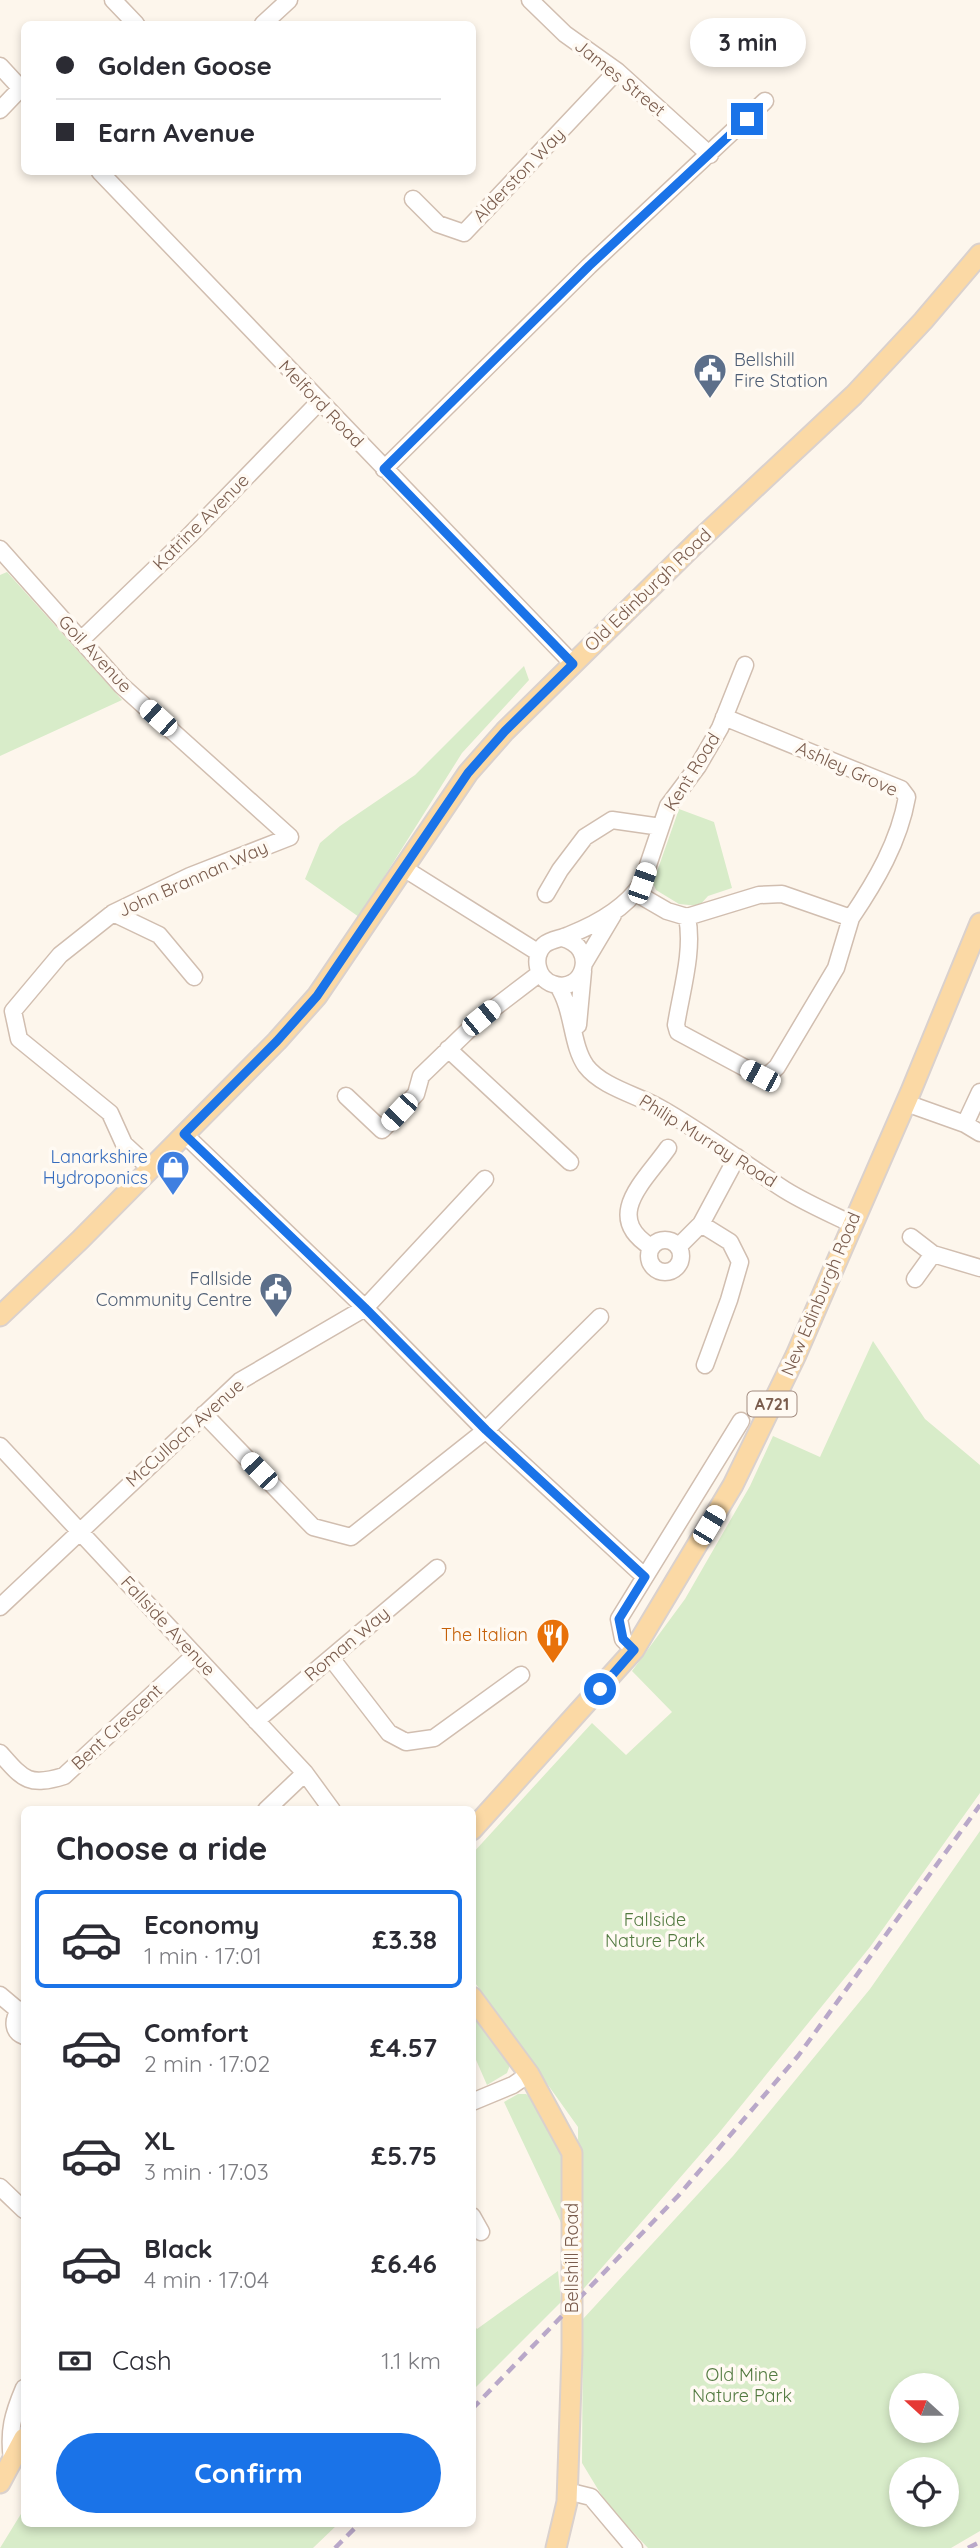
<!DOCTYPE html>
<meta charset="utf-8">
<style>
body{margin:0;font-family:Quicksand,sans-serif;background:#f2f2f3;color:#2b2b33;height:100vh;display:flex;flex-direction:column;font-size:26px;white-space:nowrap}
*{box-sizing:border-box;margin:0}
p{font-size:23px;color:#7c7c81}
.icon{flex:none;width:38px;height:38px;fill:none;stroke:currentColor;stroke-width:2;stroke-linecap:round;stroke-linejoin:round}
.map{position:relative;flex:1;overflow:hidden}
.panel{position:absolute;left:21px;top:1806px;width:455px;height:721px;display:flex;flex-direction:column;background:#fff;border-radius:10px;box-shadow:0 4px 10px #0003}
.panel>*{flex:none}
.top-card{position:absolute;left:21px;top:21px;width:455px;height:154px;border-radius:10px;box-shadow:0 4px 10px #0003;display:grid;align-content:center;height:154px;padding:0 35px;background:#fff}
.needle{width:46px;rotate:291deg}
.buttons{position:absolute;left:889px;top:2373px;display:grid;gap:14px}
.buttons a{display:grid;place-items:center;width:70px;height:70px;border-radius:50%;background:#fff;box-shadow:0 4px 10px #0003;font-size:35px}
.end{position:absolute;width:32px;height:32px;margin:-16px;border:9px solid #1a73e8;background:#fff;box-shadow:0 0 0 4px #fff}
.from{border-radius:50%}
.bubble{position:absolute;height:49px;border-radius:24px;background:#fff;box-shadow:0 4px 10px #0003;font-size:23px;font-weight:700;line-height:49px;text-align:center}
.car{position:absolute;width:21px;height:42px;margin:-21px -10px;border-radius:9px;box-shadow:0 0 5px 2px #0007;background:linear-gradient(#fff 24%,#345 0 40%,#fff 0 76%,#345 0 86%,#fff 0)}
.top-card b{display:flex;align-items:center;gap:24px;height:66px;font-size:26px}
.top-card b+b{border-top:2px solid #e1e1e2}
.top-card i{width:18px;height:18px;background:#2b2b33}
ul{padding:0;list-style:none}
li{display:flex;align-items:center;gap:21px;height:98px;margin:0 14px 10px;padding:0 21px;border:4px solid transparent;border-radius:10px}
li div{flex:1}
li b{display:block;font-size:26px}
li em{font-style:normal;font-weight:700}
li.selected{border-color:#1a73e8}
li>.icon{width:63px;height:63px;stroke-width:1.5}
h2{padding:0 35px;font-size:32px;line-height:84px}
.pay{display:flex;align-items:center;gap:18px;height:77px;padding:0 35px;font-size:26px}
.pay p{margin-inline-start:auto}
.button{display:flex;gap:14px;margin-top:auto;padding:14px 35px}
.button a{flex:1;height:80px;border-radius:42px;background:#1a73e8;color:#fff;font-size:28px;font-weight:700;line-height:80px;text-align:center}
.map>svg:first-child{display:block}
</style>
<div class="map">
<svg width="980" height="2548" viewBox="0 0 980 2548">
<rect width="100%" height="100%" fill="#fdf6ec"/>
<path fill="#d8ecc9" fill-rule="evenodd" d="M 7,572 L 122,700 L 0,756 L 0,575 Z
M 524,666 L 529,680 L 462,753 L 359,917 L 305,879 L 320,843 L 340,826 L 415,775 Z
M 679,809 L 714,822 L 732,888 L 708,896 L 699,906 L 679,904 L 656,890 L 653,883 Z
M 873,1341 L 925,1419 L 980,1465 L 980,1793 L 870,1947 L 718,2134 L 579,2294 L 578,2127 L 473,1980 L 472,1854 L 592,1723 L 626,1755 L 672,1712 L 632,1671 L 685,1599 L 750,1486 L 773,1436 L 820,1457 Z
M 980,1831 L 980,2531 L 951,2548 L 648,2548 L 608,2506 L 582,2463 L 583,2319 L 733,2156 L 870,1989 ZM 901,2385 L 947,2385 L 947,2431 L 901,2431 ZM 901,2469 L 947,2469 L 947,2515 L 901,2515 Z
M 472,2011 L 510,2065 L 507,2073 L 487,2085 L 473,2053 Z
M 518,2094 L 526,2094 L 535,2100 L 563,2156 L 563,2227 L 504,2102 Z
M 558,2271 L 561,2302 L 473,2390 L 473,2324 L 477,2329 Z
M 24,2509 L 24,2524 L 338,2524 L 313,2548 L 0,2548 Z"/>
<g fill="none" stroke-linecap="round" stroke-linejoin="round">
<defs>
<path id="minor" d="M 113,0 L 136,24
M 530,0 L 565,34 L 617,71 L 710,155
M 263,24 L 289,0
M 0,66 L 24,92
M 0,110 L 21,88
M 100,172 L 573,664
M 413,199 L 438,224 L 464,233 L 617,71
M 384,469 L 589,266 L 765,101
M 0,549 L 121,685 L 290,837 L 190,876 L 113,913 L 60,955 L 13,1011 L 19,1039 L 110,1113 L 124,1144 L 150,1168
M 81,640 L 190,535 L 319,402
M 405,869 L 539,953
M 636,893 L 667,911 L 687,917 L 759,895 L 782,894 L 851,918 C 876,881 899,842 907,797 L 901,789 L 724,717
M 546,894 L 560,870 L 585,837 L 612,820 L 661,827
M 113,913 L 159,935 L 194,977
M 687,917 C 694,951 681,992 676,1025 L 678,1032 L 760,1076 L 768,1075 L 777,1067 L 836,968 L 851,918
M 562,938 C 599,947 584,995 553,984 C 537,979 532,957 544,945 C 551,939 561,939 569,935 C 597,924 625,909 642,883 L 668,806 L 698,766 L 720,728 L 745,665
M 585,962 L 613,915
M 558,986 C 574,1011 571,1045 586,1066 C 602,1087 637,1095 660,1108 C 703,1132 743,1163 785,1190 C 806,1203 829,1213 852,1224
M 578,1025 L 583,971
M 448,1049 L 570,1162
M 346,1096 L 382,1130 L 416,1094 L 421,1076 L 481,1018 L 540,973
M 906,1103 L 965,1124 L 980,1133
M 965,1124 L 980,1092
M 184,1134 L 365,1308 L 479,1424 L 645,1577
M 701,1224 L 730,1242 L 740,1262 L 729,1300 L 705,1365
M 911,1237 L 933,1254 L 980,1268
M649 1256a16 16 0 1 1 32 0a16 16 0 1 1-32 0Z
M 651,1247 C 602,1216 645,1181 668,1148
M 678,1247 L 701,1224 L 737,1157
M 915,1279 L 933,1254
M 204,1414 L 313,1527 L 351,1537 L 486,1430 L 600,1317
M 0,1446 L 305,1773 L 332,1810
M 0,1607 L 240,1381 L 365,1308 L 485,1179
M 634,1650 L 623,1639 L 619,1619 L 741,1421
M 331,1658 L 389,1733 L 406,1742 L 434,1738 L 521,1675
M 256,1721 L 437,1568
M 0,1753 C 23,1779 28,1787 64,1776 L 195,1655
M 266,1810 L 305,1773
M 0,1995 L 19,2011
M 24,2009 L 19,2011 C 12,2021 13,2032 24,2036
M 472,2102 L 513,2085 L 529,2074
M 0,2187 L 24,2210
M 472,2216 L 481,2232
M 12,2460 C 8,2431 13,2414 24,2388
M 567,2491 L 591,2497 L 634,2548"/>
<path id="major" d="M 0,1316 L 80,1240 L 277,1041 L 317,996 L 468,773 L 505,731 L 695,544 L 854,395 L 923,321 L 980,254
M 472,1830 L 634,1650 L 733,1485 L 796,1355 L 911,1091 L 980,923
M 472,1997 L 529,2074 L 572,2153 L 572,2353 L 567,2502 L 556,2548
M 0,2483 L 24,2438"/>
</defs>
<use href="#minor" stroke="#d1beb0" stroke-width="19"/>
<use href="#major" stroke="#dad1cd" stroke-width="23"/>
<use href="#minor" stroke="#fff" stroke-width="16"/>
<use href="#major" stroke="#fbd9a5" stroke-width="19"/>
<path stroke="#b9a8c9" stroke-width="4.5" stroke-dasharray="10 7" stroke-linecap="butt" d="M 472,2409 L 678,2196 L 798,2056 L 980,1805
M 335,2548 L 359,2524
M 968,2548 L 980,2542"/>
</g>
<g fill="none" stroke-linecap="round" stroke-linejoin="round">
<path stroke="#1a73e8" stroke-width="9" d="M 600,1689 L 634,1650 L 623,1639 L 619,1619 L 645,1577 L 486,1430 L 365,1308 L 184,1134 L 277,1041 L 317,996 L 468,773 L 505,731 L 573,664 L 384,469 L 589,266 L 747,119"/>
</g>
<defs>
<symbol id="civic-pin" viewBox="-11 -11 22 30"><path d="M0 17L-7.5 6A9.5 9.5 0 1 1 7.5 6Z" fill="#5c6f8a" stroke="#fffaf3"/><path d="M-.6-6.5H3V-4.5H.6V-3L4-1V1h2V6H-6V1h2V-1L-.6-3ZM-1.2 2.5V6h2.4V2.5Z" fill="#fff"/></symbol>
<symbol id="shop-pin" viewBox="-11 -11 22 30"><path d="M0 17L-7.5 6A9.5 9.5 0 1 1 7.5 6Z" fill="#3f7fe0" stroke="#fffaf3"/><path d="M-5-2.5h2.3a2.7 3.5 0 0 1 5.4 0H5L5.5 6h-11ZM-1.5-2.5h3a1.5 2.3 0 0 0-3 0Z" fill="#fff"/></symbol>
<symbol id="restaurant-pin" viewBox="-11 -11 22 30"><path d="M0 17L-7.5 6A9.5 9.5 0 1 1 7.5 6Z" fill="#e8710a" stroke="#fffaf3"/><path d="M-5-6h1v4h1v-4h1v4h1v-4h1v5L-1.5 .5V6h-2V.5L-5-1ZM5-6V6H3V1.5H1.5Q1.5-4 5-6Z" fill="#fff"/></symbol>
</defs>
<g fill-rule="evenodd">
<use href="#civic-pin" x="691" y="351" width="38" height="52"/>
<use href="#shop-pin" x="154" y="1148" width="38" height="52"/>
<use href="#civic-pin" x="257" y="1270" width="38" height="52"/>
<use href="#restaurant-pin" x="534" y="1616" width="38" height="52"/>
</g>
<g text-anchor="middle" stroke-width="7" stroke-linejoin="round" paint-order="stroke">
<rect fill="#fffaf3" stroke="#a28b7f" stroke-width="2" x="747.5" y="1391.5" width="49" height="25" rx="5"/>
<g font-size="16" font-weight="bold" fill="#7a5c4d">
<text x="772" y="1410">A721</text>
</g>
<g font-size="18" fill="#7a5c4d" stroke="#fffaf3">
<text transform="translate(620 78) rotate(39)" y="6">James Street</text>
<text transform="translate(519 175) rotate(-46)" y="6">Alderston Way</text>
<text transform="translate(321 404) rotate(46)" y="6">Melford Road</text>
<text transform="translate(201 522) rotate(-45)" y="6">Katrine Avenue</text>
<text transform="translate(648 590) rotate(-44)" y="6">Old Edinburgh Road</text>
<text transform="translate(95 654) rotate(47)" y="6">Goil Avenue</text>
<text transform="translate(847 769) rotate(24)" y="6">Ashley Grove</text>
<text transform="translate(692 772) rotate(-58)" y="6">Kent Road</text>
<text transform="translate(193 879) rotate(-24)" y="6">John Brannan Way</text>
<text transform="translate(708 1141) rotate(32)" y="6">Philip Murray Road</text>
<text transform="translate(821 1294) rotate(-67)" y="6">New Edinburgh Road</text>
<text transform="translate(185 1433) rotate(-42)" y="6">McCulloch Avenue</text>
<text transform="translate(168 1626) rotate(47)" y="6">Fallside Avenue</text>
<text transform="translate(347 1644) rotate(-40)" y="6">Roman Way</text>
<text transform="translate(117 1727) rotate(-43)" y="6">Bent Crescent</text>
<text transform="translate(572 2258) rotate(-90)" y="6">Bellshill Road</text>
</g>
<g font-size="18" fill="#4e5e75" stroke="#fffaf3" text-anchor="start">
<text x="734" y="366">Bellshill<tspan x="734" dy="21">Fire Station</tspan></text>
<text x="252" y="1285" text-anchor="end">Fallside<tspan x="252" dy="21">Community Centre</tspan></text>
</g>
<g font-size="18" fill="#366cbe" stroke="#fffaf3" text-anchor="end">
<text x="148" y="1163">Lanarkshire<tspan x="148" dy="21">Hydroponics</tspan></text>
</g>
<g font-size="18" fill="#c56008" stroke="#fffaf3" text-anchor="end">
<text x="528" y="1641">The Italian</text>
</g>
<g font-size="18" fill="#537a41" stroke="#fffaf3">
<text x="655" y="1926">Fallside<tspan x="655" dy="21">Nature Park</tspan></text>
<text x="742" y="2381">Old Mine<tspan x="742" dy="21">Nature Park</tspan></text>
</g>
</g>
</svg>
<div class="buttons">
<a><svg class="needle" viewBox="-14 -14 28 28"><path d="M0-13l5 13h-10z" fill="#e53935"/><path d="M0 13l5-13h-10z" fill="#7c7c81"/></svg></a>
<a><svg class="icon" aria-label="locate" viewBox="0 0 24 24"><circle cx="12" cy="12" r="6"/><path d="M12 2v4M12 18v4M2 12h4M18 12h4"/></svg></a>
</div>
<i class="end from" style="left:600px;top:1689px"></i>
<i class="end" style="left:747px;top:119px"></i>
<div class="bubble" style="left:690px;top:18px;width:116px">3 min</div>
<i class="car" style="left:158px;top:718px;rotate:312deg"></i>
<i class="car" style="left:642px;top:883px;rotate:19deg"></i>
<i class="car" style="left:481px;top:1018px;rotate:51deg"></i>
<i class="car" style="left:760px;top:1076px;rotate:298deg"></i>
<i class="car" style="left:399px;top:1112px;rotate:223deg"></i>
<i class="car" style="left:259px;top:1471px;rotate:316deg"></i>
<i class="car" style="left:709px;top:1525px;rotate:31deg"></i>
<div class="top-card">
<b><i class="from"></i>Golden Goose</b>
<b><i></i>Earn Avenue</b>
</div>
<section class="panel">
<h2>Choose a ride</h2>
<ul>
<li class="selected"><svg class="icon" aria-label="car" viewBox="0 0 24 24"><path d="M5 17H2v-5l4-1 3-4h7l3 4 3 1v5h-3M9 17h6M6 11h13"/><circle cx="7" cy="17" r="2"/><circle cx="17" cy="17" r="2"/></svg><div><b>Economy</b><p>1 min · 17:01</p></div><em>£3.38</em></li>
<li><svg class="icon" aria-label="car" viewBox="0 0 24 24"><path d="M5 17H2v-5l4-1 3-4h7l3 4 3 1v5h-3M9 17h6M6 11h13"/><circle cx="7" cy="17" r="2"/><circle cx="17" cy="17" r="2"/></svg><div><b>Comfort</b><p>2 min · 17:02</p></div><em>£4.57</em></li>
<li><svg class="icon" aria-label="car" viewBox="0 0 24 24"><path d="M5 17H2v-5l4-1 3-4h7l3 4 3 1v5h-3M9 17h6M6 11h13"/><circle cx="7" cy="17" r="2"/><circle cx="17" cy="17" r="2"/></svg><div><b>XL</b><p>3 min · 17:03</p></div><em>£5.75</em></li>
<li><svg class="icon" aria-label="car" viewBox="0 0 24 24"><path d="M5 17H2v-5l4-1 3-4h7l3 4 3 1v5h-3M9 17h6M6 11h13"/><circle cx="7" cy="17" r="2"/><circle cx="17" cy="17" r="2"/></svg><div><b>Black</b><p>4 min · 17:04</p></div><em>£6.46</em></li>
</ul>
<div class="pay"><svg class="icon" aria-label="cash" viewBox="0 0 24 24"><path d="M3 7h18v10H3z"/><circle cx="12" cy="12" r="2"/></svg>Cash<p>1.1 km</p></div>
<div class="button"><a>Confirm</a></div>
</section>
</div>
